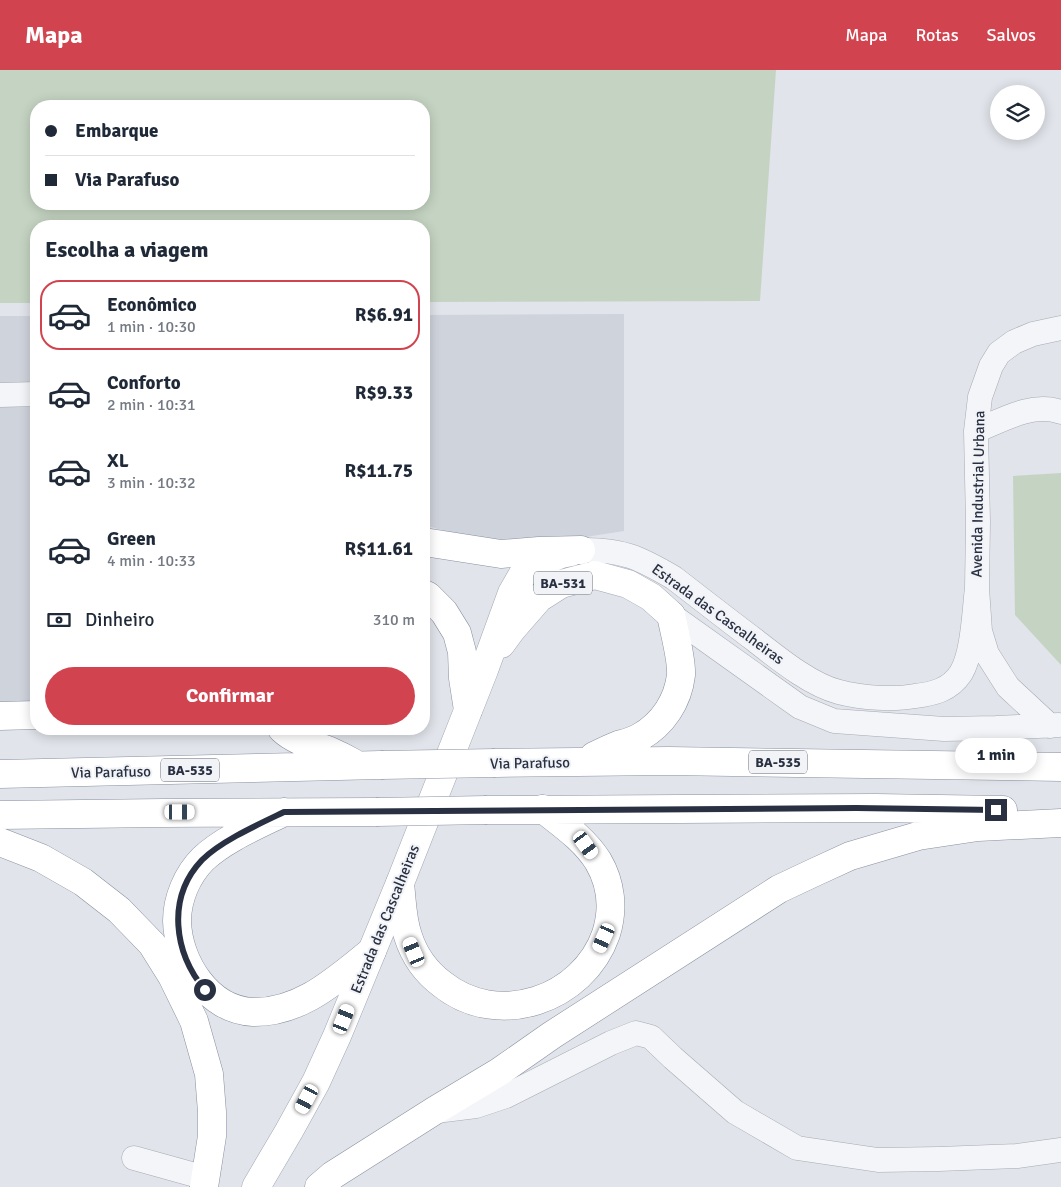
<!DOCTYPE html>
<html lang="pt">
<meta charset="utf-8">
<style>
body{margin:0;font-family:Signika,sans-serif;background:#f6f6f7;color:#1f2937;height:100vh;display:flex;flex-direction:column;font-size:19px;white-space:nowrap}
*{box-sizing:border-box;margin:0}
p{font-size:16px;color:#747a83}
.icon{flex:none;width:28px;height:28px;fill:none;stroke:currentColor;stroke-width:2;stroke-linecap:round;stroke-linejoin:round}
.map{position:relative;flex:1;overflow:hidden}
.details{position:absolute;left:30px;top:150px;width:400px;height:515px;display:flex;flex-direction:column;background:#fff;border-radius:20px;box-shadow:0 2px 12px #0003}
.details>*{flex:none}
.top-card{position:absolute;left:30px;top:30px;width:400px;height:110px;border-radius:20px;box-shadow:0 2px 12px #0003;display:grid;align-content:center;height:110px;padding:0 15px;background:#fff}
.tools{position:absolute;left:990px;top:15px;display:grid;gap:10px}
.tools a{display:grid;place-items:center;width:55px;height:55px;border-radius:50%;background:#fff;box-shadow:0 2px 12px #0003;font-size:25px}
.end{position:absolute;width:22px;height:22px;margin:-11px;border:6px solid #293042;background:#fff;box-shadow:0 0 0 2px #fff}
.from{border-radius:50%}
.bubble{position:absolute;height:35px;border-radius:18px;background:#fff;box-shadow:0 2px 12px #0003;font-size:16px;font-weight:700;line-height:35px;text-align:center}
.car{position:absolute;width:15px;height:30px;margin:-15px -8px;border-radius:6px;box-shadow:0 0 4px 1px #0007;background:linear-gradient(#fff 24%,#345 0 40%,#fff 0 76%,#345 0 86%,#fff 0)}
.top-card b{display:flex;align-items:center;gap:18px;height:48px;font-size:19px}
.top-card b+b{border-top:1px solid #e0e1e3}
.top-card i{width:12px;height:12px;background:#1f2937}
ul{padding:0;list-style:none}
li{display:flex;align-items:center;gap:15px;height:70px;margin:0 10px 8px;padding:0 5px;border:2px solid transparent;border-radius:20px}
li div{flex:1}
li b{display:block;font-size:19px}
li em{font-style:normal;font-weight:700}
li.current{border-color:#d1444f}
li>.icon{width:45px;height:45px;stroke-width:1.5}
h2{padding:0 15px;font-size:22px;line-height:60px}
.pay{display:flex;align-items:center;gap:12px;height:55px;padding:0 15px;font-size:19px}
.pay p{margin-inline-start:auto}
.button{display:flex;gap:10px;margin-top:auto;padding:10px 15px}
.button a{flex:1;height:58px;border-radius:30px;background:#d1444f;color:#fff;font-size:20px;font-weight:700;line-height:58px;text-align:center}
header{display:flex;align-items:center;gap:30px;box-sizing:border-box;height:70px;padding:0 25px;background:#d1444f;color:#fff}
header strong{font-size:24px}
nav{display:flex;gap:28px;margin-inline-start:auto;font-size:18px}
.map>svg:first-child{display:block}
</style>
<header>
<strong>Mapa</strong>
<nav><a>Mapa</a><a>Rotas</a><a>Salvos</a></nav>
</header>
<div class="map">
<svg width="1061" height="1117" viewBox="0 0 1061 1117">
<rect width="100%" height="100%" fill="#e1e4ea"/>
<path fill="#cfd3dc" d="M 624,244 L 624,461 L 509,479 L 424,455 L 424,245 Z
M 0,246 L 36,246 L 36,633 L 0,634 Z"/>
<path fill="#c5d4c2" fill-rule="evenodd" d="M 0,0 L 776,0 L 760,231 L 424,232 L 424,156 L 36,156 L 36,233 L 0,233 ZM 36,36 L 424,36 L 424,134 L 36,134 Z
M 1061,403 L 1061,595 L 1015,545 L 1013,406 Z"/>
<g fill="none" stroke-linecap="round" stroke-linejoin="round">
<defs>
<path id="minor" d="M 0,325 L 36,324
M 976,361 C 1002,350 1032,332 1061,342
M 581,480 C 622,479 640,488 674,508 C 701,529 728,550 756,571 C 779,589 811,615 839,622 C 862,628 893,630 915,626 C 933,624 950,620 961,603 C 973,583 974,542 977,518
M 671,545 L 800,637 L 834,651 L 944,659 L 996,658 L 1059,655
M 1050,656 L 1008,617 L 987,584 L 980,561 L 977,518 L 978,452 L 976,361 L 980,327 L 991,296 L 999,283 L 1014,272 L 1033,264 L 1061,258
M 436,1041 L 476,1036 L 506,1026 L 611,973 L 636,963 L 651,967 L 673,988 L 735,1042 L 797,1078 L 878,1090 L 939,1089 L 1017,1086 L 1061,1080
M 134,1088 L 206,1108"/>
<path id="major" d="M 501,574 L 512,559 L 539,528 L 561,514 L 595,505 L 628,514 L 651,527 L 671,545
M 256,1117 L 289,1061 L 316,1012 L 337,966 L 400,813 L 484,600 L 512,523 L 523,504 L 539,493 L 561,484 L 571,482"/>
<path id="highway" d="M 424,472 L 501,484 L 539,481 L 581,480
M 424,524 L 428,526 L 444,542 L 457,563 L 462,582 L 463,608 L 468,640
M 0,646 L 36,645
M 282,659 C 296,672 313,675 330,681 C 337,684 345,688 352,692
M 594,686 C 602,682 610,678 618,675 C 625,673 634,671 640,667 C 663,654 678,631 681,605 C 682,589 674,561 671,545
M 495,693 L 669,691 L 1061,697
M 0,704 L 381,695
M 487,740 L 876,738 L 1003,740
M 284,742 C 258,755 224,769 203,789 C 187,805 177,829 177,851 C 178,892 208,940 253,942 C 301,943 337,909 372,881
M 0,745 L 163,743 L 376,742
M 0,772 L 41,788 L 83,812 L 119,840 L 152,874 L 172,906 L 194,951 L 209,1004 L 212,1042 L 212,1066 L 204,1117
M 400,813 C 402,831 402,849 408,866 C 414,885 426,902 442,914 C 498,959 583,930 606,864 C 614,839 611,813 598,791 C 584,769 563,755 543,739
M 319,1117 L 333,1105 L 434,1041 L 499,1002 L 552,965 L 779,819 L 813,803 L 850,786 L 918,766 L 978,757 L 1061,753"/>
</defs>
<use href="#minor" stroke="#a6aab4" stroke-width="25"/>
<use href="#major" stroke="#a0a7b6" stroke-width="29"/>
<use href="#highway" stroke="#8890a1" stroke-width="29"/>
<use href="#minor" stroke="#f4f5f8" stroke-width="24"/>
<use href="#major" stroke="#fff" stroke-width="28"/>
<use href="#highway" stroke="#fff" stroke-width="28"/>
<defs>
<path id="highway-bridge" d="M 381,695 L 495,693
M 376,742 L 487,740"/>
</defs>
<use href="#highway-bridge" stroke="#8890a1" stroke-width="29" stroke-linecap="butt"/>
<use href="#highway-bridge" stroke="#fff" stroke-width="28"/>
</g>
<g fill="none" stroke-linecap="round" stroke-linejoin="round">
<path stroke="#293042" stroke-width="6" d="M 205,920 C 174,883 166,828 202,790 C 221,771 259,754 284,742 L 856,738 L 996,740"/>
</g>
<g text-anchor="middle" stroke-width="4" stroke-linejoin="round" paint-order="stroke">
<g fill="#f1f3f7" stroke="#656a78" stroke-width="1">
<rect x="534" y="501.5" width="58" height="23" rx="4"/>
<rect x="749" y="680.5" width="58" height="23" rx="4"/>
<rect x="161" y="688.5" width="58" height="23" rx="4"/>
</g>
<g font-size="14" font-weight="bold" fill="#293042">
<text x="563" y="518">BA-531</text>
<text x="778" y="697">BA-535</text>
<text x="190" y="705">BA-535</text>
</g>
<g font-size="15" fill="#293042" stroke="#f1f3f7">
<text transform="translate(978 424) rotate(-89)" y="5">Avenida Industrial Urbana</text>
<text transform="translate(718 544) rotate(36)" y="5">Estrada das Cascalheiras</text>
<text transform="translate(530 693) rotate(-1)" y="5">Via Parafuso</text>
<text transform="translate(111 702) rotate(-1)" y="5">Via Parafuso</text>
<text transform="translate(385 849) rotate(-68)" y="5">Estrada das Cascalheiras</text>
</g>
</g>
</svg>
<div class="tools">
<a><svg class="icon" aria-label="layers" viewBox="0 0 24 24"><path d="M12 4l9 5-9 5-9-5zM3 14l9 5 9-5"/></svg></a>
</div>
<i class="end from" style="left:205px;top:920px"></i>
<i class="end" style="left:996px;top:740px"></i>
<div class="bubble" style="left:955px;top:668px;width:82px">1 min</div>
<i class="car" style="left:180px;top:742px;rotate:90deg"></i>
<i class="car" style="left:586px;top:775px;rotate:144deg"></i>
<i class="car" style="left:604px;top:868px;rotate:204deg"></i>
<i class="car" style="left:414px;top:882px;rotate:337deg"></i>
<i class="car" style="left:344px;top:949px;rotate:22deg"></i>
<i class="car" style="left:307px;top:1029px;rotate:208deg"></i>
<div class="top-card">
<b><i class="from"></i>Embarque</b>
<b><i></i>Via Parafuso</b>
</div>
<section class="details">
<h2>Escolha a viagem</h2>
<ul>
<li class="current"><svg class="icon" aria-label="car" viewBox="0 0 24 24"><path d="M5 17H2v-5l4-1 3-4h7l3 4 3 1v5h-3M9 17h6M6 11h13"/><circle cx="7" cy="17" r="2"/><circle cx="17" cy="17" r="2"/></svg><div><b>Econômico</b><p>1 min · 10:30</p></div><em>R$6.91</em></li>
<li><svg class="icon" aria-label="car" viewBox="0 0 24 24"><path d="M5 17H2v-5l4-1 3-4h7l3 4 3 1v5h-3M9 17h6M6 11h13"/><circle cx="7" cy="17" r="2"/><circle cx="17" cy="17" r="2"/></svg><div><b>Conforto</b><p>2 min · 10:31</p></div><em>R$9.33</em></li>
<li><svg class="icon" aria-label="car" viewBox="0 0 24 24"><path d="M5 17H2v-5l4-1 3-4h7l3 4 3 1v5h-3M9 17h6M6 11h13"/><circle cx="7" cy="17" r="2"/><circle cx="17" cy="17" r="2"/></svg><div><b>XL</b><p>3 min · 10:32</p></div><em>R$11.75</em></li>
<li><svg class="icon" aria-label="car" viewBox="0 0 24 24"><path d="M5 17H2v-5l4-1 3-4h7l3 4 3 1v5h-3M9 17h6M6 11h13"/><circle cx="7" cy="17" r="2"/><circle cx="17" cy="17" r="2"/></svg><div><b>Green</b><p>4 min · 10:33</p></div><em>R$11.61</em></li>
</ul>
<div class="pay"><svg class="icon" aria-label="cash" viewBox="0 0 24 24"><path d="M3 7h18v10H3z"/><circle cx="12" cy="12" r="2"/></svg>Dinheiro<p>310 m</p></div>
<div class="button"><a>Confirmar</a></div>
</section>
</div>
